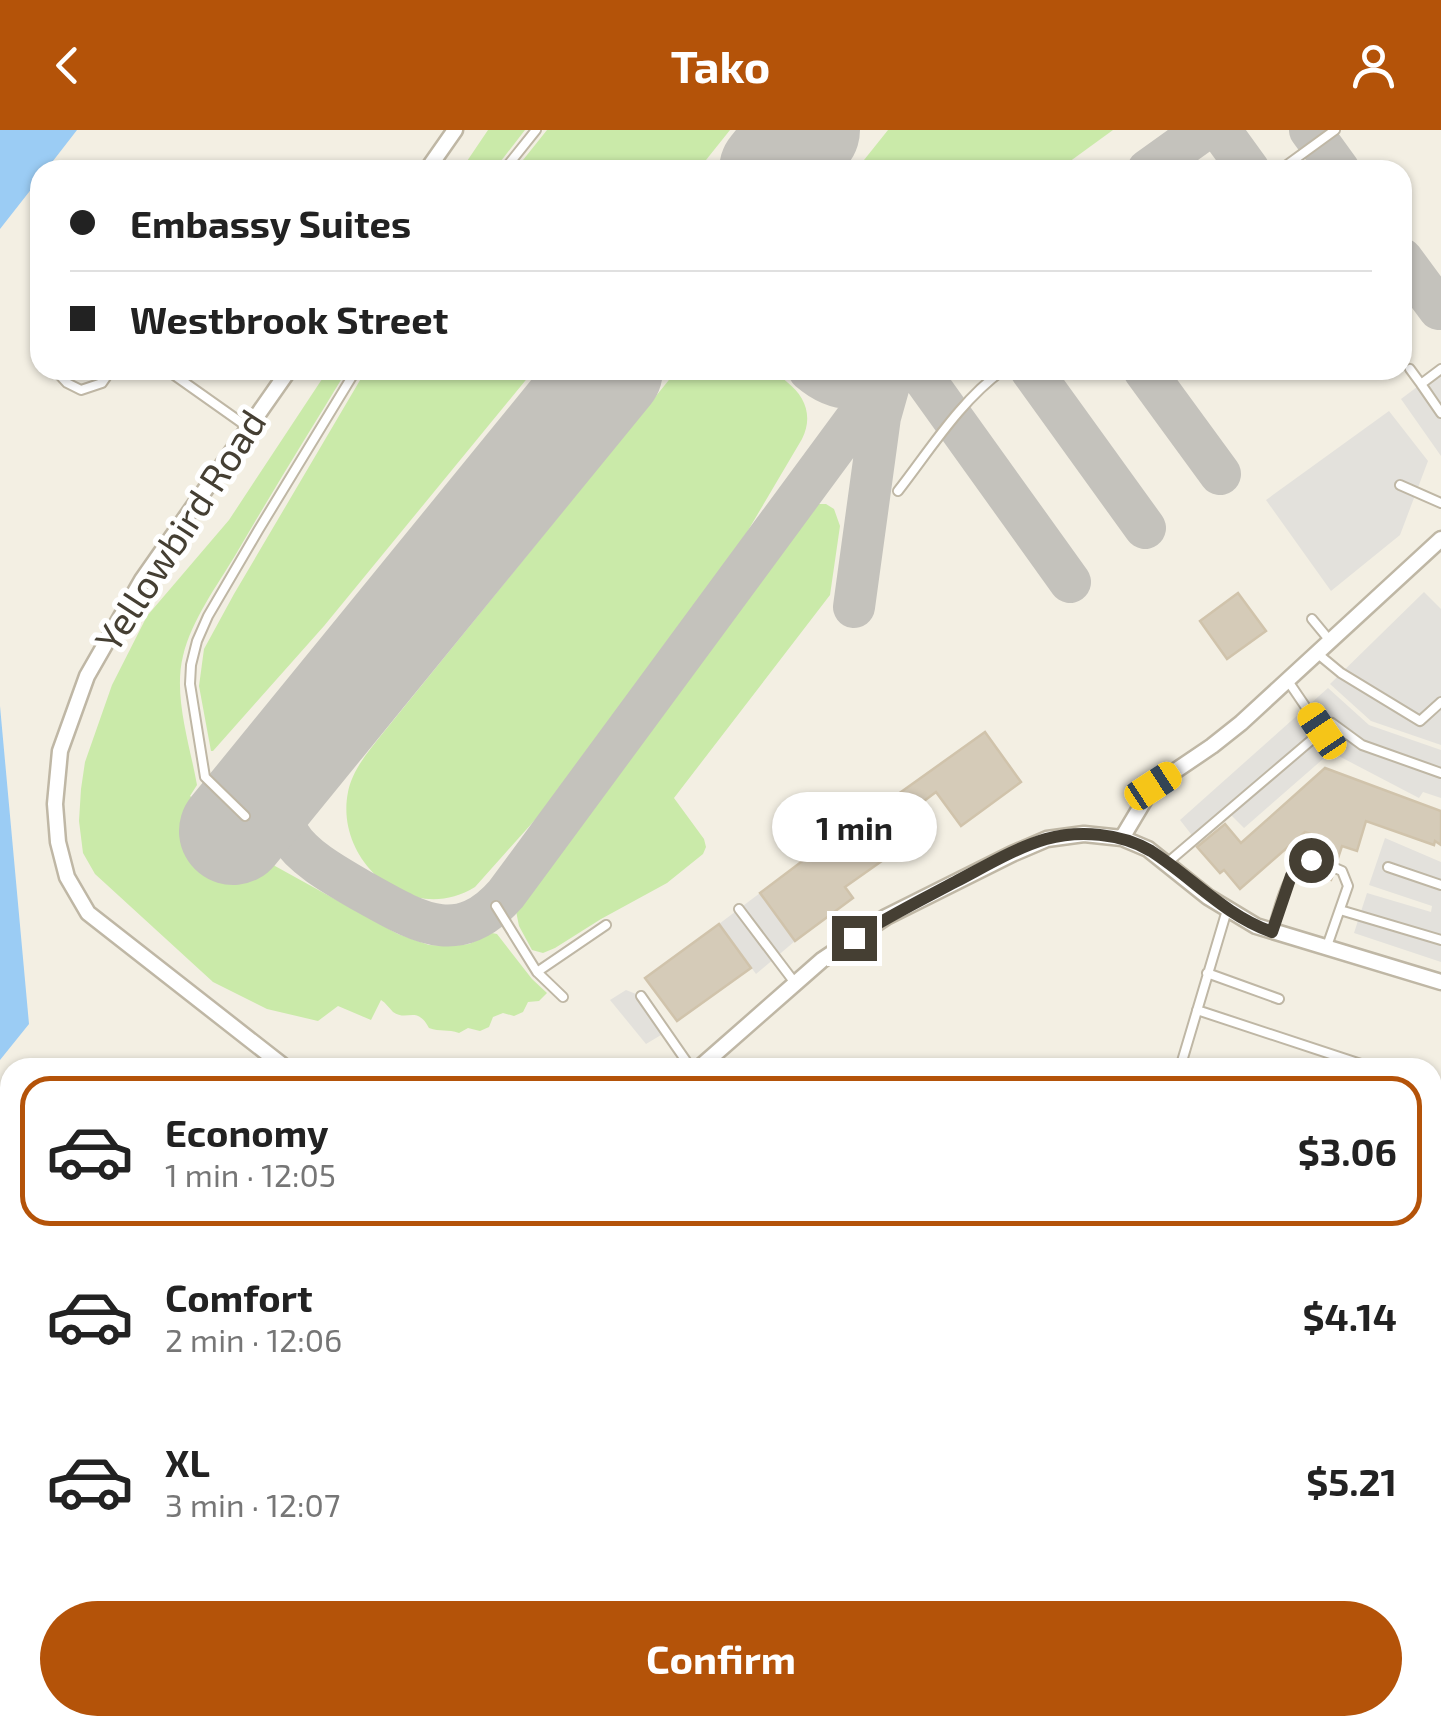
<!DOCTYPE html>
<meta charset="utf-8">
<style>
body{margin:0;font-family:"Exo 2",sans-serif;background:#f6f6f6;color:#222;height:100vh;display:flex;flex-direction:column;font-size:38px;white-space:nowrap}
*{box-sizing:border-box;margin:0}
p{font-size:32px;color:#767676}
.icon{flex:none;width:55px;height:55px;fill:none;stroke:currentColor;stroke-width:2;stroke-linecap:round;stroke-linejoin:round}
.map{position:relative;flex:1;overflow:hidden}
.sheet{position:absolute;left:0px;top:928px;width:1442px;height:678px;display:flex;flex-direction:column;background:#fff;border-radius:30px 30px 0 0;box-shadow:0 2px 8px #0004}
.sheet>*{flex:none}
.hud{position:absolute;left:30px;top:30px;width:1382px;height:220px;border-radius:30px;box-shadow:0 2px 8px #0004;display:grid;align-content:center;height:220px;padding:0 40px;background:#fff}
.end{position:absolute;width:45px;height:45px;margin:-22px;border:12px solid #453f33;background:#fff;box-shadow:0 0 0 5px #fff}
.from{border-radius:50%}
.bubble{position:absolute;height:70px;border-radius:35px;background:#fff;box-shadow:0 2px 8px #0004;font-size:32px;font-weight:700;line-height:70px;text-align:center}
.car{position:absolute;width:30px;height:60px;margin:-30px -15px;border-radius:12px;box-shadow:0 0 8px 2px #0007;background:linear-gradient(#f5c518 24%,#345 0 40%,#f5c518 0 76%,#345 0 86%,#f5c518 0)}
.hud b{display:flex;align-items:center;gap:35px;height:95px;font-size:38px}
.hud b+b{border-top:2px solid #e0e0e0}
.hud i{width:25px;height:25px;background:#222}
ul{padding:18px 0 0;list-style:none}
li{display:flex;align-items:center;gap:30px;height:150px;margin:0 20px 15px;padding:0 20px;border:5px solid transparent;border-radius:30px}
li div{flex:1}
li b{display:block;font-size:38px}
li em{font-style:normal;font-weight:700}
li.active{border-color:#b45309}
li>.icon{width:90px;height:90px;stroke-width:1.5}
.button{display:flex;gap:20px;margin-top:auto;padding:20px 40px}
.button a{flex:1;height:115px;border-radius:60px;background:#b45309;color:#fff;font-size:40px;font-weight:700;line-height:115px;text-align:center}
header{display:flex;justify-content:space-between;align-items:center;height:130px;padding:0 40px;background:#b45309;color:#fff;font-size:45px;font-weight:700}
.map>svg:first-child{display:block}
</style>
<header><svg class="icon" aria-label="back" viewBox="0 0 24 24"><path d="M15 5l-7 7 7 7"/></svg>Tako<svg class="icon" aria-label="person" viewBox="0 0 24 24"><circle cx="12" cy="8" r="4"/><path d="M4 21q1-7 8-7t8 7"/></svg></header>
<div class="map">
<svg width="1441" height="1603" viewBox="0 0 1441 1603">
<rect width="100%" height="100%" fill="#f3efe3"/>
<path fill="#caeaa9" d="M 488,0 L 525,0 L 494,40 L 461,40 Z
M 547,0 L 730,0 L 698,40 L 515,40 Z
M 888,0 L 1113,0 L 1058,40 L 856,40 Z
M 328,240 L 347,240 C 310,301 272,362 236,424 C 217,456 192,489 183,526 C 173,566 190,615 197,655 L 190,666 L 275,736 L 398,804 L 429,815 L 450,816 L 469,814 L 492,803 L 497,804 L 532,849 L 547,863 L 539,871 L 528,872 L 523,882 L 514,886 L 503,883 L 493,887 L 489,897 L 480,901 L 468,898 L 459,903 C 448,899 440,902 429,898 C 417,875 407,892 393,882 C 389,878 386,873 381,870 L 371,890 L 338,876 L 318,891 L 267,879 L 213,852 L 95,744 L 83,723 L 79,691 L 81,659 L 85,632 L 112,555 L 147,486 L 229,390 Z
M 366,240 L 534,240 L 324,496 L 213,621 L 211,621 L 199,556 L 204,519 L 234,464 Z
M 677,240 C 707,240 738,237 767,240 C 776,241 781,247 787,252 C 806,267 813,287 802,309 L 743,409 L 551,672 L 475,757 C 411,797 334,732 348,662 C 353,638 369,621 383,603 Z
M 818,374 L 826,374 L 834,379 L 840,396 L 830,465 L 674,668 L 704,709 L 706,717 L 703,724 L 667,753 L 601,789 L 555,818 L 543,823 L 532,820 L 519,796 L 516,781 L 803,387 L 810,379 Z"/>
<path fill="#e3e1dc" d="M 1441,239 L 1441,326 L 1401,269 Z
M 1389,281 L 1428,331 L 1400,405 L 1331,461 L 1266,370 Z
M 1424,462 L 1441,479 L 1441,615 L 1371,591 L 1330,554 Z
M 1328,558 L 1369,595 L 1441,620 L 1441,668 L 1423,662 L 1419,668 L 1331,622 L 1244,698 L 1231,685 L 1198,713 L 1180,690 Z
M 1385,708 L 1441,732 L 1441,832 L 1354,803 L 1367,763 L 1431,782 L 1432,776 L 1369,755 Z
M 760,763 L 795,811 L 756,844 L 719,794 Z
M 626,860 L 641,866 L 666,902 L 646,914 L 610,870 Z"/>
<path fill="#9bccf4" d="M 0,0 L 77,0 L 46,40 L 40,40 L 40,48 L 0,99 Z
M 0,576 L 29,894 L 0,930 Z"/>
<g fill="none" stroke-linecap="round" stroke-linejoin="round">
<path stroke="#9bccf4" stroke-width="28" d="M 0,1298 L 10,1313
M 185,1595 L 188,1603"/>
<path stroke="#c4c2bc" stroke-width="42" d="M 1220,0 L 1249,40
M 1310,0 L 1339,40
M 1148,40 L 1204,0
M 1402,129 L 1439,179
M 809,240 C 837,264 861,263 891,241
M 918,240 L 1070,452
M 1031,240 L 1145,398
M 1144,240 L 1220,344
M 854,477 L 880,287 L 889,255
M 300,618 C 255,698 296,723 362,761 C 415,790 457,820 506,764 L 892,240"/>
<path stroke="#c4c2bc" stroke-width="108" d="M 773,40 L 806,0
M 233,701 L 609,240"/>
</g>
<path fill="#d5cbb8" stroke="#d0c3ab" stroke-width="2.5" d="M 1238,463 L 1266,501 L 1227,529 L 1200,491 Z
M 985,602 L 1021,652 L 961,696 L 936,662 L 892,695 L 906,714 L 845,757 L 853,768 L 795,811 L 760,763 L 837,705 L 838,707 Z
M 1325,638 L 1441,681 L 1441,715 L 1435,711 L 1434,715 L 1366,691 L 1357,721 L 1342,716 L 1337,731 L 1329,734 L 1328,740 L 1333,745 L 1331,750 L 1315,744 L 1316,740 L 1322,739 L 1326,734 L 1326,729 L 1321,725 L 1326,710 L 1305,702 L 1240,759 L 1224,740 L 1220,743 L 1197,717 L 1225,694 L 1241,713 Z
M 719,794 L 751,838 L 677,891 L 645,848 Z"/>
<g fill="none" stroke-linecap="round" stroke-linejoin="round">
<defs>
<path id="service" d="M 504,40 L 536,0
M 1280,40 L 1335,0
M 1410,239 L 1421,254
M 1441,239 L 1421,254 L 1441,283
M 55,240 L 67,253 L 81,260 L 102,253 L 111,240
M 167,240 L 249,298
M 1400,355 L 1441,373
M 898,361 C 930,320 960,271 1003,240
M 1312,489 L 1331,512
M 1318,524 L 1341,543 L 1420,591 L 1441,572
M 1288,551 L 1322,601 L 1332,593 L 1362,615 L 1441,643
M 245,686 L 205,647 L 190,554 L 191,535 L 197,511 L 208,486 L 259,399 L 356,240
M 1167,733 L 1322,601
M 1388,737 L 1441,755
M 496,776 L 537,842 L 563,867
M 739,779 L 795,853
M 1340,780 L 1441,810
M 1272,802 C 1280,778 1287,728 1319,732
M 1326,819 L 1348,756 L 1342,741 L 1335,738
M 537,842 L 606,795
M 1207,843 L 1279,869
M 641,866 L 691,938
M 1197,880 L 1373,938
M 1180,938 L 1227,780
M 1432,957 L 1441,960
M 1432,1088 L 1441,1076"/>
<path id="minor" d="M 427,40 L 455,0
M 1122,708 L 1153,656 L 1212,616 L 1241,593 L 1441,409
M 286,938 L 88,783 L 67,747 L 58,712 L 55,674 L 60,621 L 87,546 L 142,450 L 289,240
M 699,938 L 822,830 L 886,787 L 1012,724 L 1047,709 L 1084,704 L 1122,708 L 1148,719 L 1208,767 L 1256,796 L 1441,852
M 453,1595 L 463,1603
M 49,1603 L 51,1595
M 717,1603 L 721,1595
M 1161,1603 L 1165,1595"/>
</defs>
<use href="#service" stroke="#bfb7a5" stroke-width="12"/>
<use href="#minor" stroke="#bfb7a5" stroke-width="19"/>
<use href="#service" stroke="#fff" stroke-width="8"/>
<use href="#minor" stroke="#fff" stroke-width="14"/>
</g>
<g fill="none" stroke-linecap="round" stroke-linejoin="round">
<path stroke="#453f33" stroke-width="12" d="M 854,808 C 887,787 921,770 955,752 C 984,737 1015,718 1046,709 C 1079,700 1121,703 1151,721 C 1193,748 1224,785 1272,802 L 1291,746 L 1296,738 L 1311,730"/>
</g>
<g text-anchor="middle" stroke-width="10" stroke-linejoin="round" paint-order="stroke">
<g font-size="38" fill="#453f33" stroke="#fff">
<text transform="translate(181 401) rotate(-57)" y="13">Yellowbird Road</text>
</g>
</g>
</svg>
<i class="end from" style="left:1311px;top:730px"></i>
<i class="end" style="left:854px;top:808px"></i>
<div class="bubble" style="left:772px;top:662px;width:165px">1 min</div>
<i class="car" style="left:1322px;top:601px;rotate:326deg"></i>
<i class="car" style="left:1153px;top:656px;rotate:57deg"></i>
<div class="hud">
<b><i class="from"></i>Embassy Suites</b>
<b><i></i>Westbrook Street</b>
</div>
<section class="sheet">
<ul>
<li class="active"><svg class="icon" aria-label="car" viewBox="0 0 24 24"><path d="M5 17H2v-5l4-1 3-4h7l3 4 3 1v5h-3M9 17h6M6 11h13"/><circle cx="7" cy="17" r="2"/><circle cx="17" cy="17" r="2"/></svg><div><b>Economy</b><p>1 min · 12:05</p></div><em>$3.06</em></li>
<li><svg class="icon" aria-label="car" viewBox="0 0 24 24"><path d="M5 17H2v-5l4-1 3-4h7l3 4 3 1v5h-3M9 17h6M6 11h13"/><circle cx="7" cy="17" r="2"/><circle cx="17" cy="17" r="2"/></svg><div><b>Comfort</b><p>2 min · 12:06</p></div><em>$4.14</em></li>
<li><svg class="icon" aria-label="car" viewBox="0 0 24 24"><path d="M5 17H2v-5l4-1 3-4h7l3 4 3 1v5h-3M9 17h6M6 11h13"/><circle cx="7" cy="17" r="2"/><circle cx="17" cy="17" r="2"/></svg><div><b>XL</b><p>3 min · 12:07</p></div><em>$5.21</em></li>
</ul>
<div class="button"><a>Confirm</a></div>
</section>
</div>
